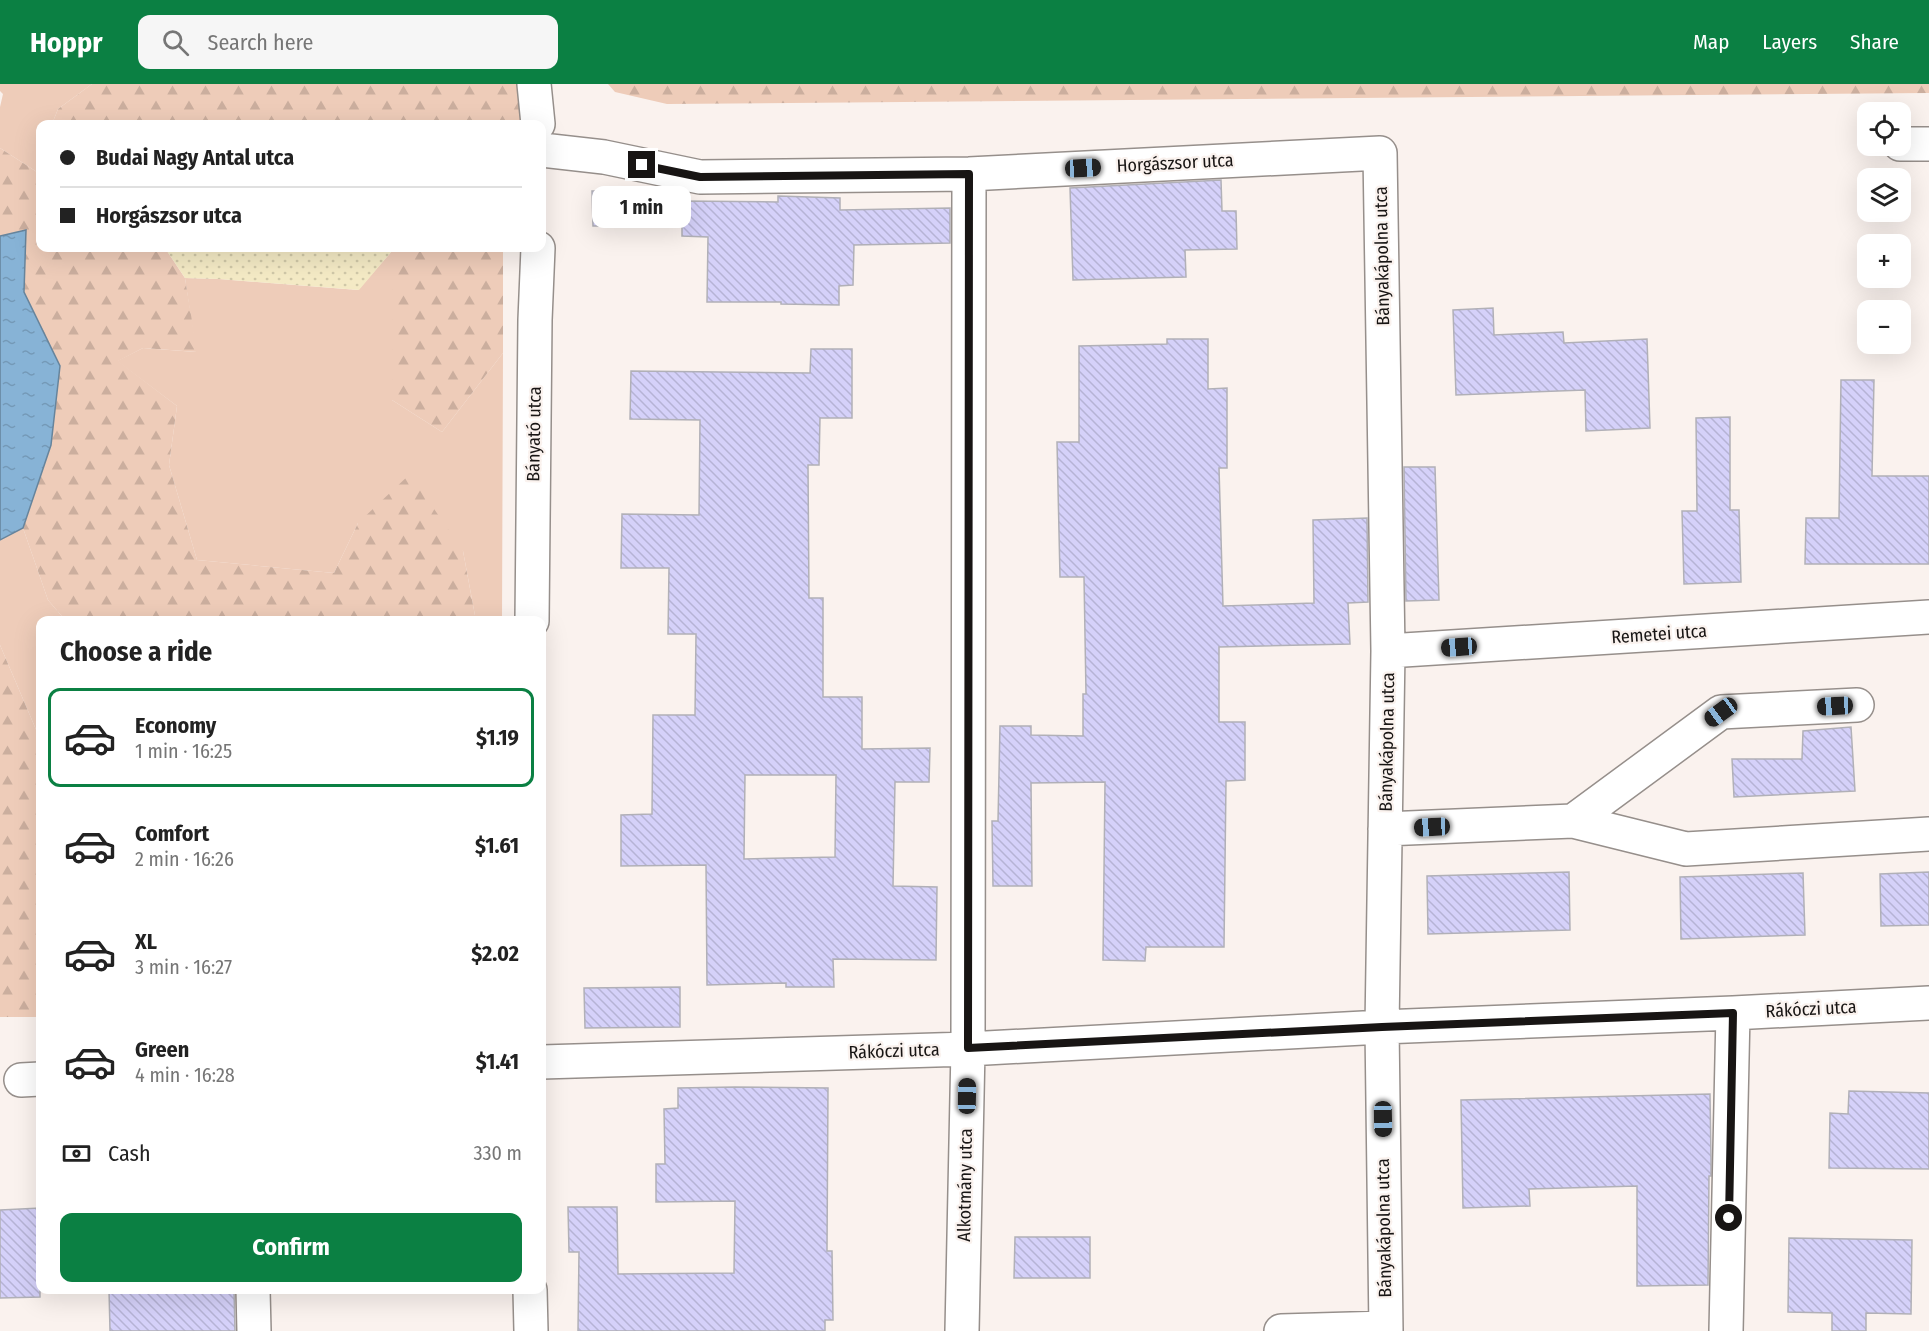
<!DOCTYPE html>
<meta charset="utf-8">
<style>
body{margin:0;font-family:"Fira Sans Condensed",sans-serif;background:#f6f6f6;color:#222;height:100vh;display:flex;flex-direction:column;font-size:22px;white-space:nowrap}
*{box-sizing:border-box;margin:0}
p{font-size:20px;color:#767676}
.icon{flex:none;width:33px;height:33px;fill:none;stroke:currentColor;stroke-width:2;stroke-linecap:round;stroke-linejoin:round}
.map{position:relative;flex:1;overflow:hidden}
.sheet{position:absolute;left:36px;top:532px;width:510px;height:678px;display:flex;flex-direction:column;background:#fff;border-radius:12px;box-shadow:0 6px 24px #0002}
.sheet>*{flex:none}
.hud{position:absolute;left:36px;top:36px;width:510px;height:132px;border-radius:12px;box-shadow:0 6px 24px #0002;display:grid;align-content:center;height:132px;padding:0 24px;background:#fff}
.controls{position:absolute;left:1857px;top:18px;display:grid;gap:12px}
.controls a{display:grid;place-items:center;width:54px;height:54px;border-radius:12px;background:#fff;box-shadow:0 6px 24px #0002;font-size:30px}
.end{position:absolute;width:27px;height:27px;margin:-14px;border:8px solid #181514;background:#fff;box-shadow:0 0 0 3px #fff}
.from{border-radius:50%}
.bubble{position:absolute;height:42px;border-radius:12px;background:#fff;box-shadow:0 6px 24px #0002;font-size:20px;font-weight:700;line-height:42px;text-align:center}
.car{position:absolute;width:18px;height:36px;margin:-18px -9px;border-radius:8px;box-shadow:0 0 4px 2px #0007;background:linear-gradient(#222 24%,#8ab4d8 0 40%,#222 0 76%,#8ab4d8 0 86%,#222 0)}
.hud b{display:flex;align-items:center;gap:21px;height:57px;font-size:22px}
.hud b+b{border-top:2px solid #e0e0e0}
.hud i{width:15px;height:15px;background:#222}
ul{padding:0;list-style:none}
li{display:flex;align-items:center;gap:18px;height:99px;margin:0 12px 9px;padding:0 12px;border:3px solid transparent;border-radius:12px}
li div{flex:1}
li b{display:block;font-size:22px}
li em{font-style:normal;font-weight:700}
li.active{border-color:#0b8043}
li>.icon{width:54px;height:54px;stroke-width:1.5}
h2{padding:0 24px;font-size:27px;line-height:72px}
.pay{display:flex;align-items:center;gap:15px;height:66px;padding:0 24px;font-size:22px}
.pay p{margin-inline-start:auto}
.primary-button{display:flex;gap:12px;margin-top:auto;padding:12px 24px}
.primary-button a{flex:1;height:69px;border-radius:12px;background:#0b8043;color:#fff;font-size:24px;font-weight:700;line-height:69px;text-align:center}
header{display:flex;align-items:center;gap:36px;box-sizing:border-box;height:84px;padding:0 30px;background:#0b8043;color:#fff}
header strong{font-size:28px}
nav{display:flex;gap:33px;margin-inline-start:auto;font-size:21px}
.search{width:420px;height:54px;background:#f6f6f6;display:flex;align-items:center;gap:15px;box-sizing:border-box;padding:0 21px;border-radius:12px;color:#767676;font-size:22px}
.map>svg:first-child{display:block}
</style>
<header>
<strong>Hoppr</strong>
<div class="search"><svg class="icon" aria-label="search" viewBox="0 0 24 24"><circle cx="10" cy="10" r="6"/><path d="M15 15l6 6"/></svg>Search here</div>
<nav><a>Map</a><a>Layers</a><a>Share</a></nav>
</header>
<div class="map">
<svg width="1929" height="1247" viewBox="0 0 1929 1247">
<defs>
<pattern id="forest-firs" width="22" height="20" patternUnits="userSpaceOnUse" patternTransform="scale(1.5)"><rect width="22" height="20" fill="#eeccb9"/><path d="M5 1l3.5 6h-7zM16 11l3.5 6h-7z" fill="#cbae9e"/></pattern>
<pattern id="sand-dots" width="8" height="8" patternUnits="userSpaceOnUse" patternTransform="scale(1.5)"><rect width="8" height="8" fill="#f4eac5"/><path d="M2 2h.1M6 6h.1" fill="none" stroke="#d0c8a8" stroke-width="1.8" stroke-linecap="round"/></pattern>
<pattern id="water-ripples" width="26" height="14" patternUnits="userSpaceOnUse" patternTransform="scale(1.5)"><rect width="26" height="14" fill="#87b3d6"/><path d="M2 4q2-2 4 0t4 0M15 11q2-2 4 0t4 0" fill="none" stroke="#7499b7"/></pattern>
<pattern id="building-back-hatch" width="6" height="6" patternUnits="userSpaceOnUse" patternTransform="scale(1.5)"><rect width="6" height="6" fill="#d5d1f9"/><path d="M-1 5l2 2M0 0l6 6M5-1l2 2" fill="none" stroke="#b6b3d5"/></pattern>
</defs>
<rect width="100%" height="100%" fill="#faf2ee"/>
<path fill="#eeccb9" d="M 0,0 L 92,0 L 58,25 L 52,40 L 40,40 L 40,90 L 0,64 L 0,23 L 3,10 L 0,7 Z
M 392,167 L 392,316 L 442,348 L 503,269 L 502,537 L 476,537 L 463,467 L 358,439 L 334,489 L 197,476 L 169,381 L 177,322 L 117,277 L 143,264 L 196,268 L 185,194 L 219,195 L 358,206 Z
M 23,444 L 48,516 L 66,537 L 40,537 L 40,655 L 0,561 L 0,456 Z"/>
<path fill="url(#forest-firs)" d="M 92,0 L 524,0 L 529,40 L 52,40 L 58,25 Z
M 608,0 L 1929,0 L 1929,9 L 667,20 L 615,8 Z
M 0,64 L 40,90 L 40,164 L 165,164 L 185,194 L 197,268 L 143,264 L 118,277 L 177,322 L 169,381 L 197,476 L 334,489 L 358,439 L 410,390 L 463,467 L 476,537 L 66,537 L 48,516 L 23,444 L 51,361 L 60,282 L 24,208 L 26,146 L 0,152 Z
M 392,164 L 503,164 L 503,269 L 442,348 L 392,316 Z
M 0,561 L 40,655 L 40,933 L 0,933 Z"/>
<path fill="url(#sand-dots)" d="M 165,164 L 392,164 L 392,167 L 359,206 L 219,195 L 185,194 Z"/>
<path fill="url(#water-ripples)" stroke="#66849c" stroke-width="1.5" d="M 26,146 L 24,208 L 60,282 L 51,361 L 23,444 L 0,456 L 0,152 Z"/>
<path fill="url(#building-back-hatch)" stroke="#b1b0b7" stroke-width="1.5" fill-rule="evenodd" d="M 1221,96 L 1222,127 L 1236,127 L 1237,165 L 1185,166 L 1186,193 L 1073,196 L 1070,104 Z
M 592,107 L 649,107 L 649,142 L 593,142 Z
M 778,112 L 840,114 L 840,126 L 950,124 L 950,159 L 854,161 L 853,201 L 839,202 L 839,221 L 781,220 L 781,218 L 707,218 L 708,153 L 682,152 L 682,117 L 778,118 Z
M 1493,224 L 1494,251 L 1563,248 L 1564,259 L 1647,255 L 1650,344 L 1586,347 L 1585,306 L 1456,311 L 1453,226 Z
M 1167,255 L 1208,255 L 1208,305 L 1227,304 L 1227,384 L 1219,384 L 1223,522 L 1314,519 L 1313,436 L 1367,434 L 1368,518 L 1348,519 L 1350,560 L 1219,563 L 1219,638 L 1245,638 L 1245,696 L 1226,697 L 1224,863 L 1146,863 L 1145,877 L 1103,876 L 1105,698 L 1031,699 L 1032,802 L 993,802 L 992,737 L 998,737 L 1000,642 L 1031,642 L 1031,651 L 1083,652 L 1083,610 L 1086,610 L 1084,493 L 1060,493 L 1057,358 L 1079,358 L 1079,262 L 1167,260 Z
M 811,265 L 852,265 L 852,334 L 820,334 L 819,381 L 808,381 L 809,514 L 823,514 L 823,613 L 862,613 L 862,665 L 930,664 L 929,698 L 895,698 L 893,802 L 937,803 L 936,876 L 833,875 L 834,903 L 786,903 L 786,899 L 707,901 L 706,781 L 621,782 L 621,731 L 652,730 L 653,631 L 695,631 L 696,550 L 668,550 L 669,484 L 621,484 L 622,430 L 699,431 L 700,336 L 630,335 L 631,287 L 810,289 ZM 745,691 L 836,691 L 835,773 L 744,775 Z
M 1841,296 L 1874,296 L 1872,392 L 1929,392 L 1929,480 L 1805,480 L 1806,434 L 1839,434 Z
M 1730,333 L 1730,426 L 1739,426 L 1741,498 L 1684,500 L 1682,427 L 1697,427 L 1696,334 Z
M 1404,383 L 1435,383 L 1439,516 L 1406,517 Z
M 1851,643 L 1855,707 L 1734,713 L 1732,675 L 1802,675 L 1803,647 Z
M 1569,788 L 1570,846 L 1428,850 L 1427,792 Z
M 1929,788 L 1929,841 L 1881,842 L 1880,790 Z
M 1803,789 L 1805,851 L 1681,855 L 1680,793 Z
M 680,903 L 680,943 L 585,944 L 584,904 Z
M 735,1003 L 828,1004 L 827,1167 L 832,1167 L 833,1236 L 825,1236 L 825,1247 L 578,1247 L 579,1168 L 569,1168 L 568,1123 L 617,1123 L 618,1190 L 734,1189 L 735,1117 L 656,1118 L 656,1080 L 665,1080 L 664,1025 L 678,1024 L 678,1004 Z
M 1849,1007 L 1929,1009 L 1929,1085 L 1829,1084 L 1830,1029 L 1848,1030 Z
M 1710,1010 L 1711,1075 L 1711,1092 L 1709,1092 L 1708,1201 L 1637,1202 L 1637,1102 L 1529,1105 L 1530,1122 L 1463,1124 L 1461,1016 Z
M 40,1124 L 40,1213 L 0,1214 L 0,1126 Z
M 1015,1153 L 1090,1153 L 1090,1194 L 1014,1194 Z
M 1789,1154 L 1912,1156 L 1911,1230 L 1866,1229 L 1866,1247 L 1832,1247 L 1832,1229 L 1788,1228 Z
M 109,1206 L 234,1206 L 235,1247 L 110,1247 Z"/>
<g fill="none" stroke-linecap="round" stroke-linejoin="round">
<defs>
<path id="minor" d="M 534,0 L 538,40
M 1900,60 L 1929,60
M 542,66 L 604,73 L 700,93 L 969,90 L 1380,69 L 1388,567 L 1382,943 L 1386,1247
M 532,537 L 535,236 L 538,164
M 1388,567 L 1929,533
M 1573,737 L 1721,628 L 1857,621
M 1385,745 L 1573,737 L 1686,765 L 1929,750
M 542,978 L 968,965 L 1382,943 L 1733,929 L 1929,919
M 21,996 L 40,995
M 253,1206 L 254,1247
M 530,1206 L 531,1247
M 962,1247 L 968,965 L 969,90
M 1281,1247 L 1386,1244
M 1726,1247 L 1733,929"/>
</defs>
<use href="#minor" stroke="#968f8b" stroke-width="36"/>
<use href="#minor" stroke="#fff" stroke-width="33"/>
</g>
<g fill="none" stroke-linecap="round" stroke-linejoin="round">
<path stroke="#181514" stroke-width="8" d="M 642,81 L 700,93 L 969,90 L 968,964 L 1382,943 L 1733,929 L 1729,1134"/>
</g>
<g text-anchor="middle" stroke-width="4.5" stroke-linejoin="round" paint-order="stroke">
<g font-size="18" fill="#181514" stroke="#faf2ee">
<text transform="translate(1175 79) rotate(-3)" y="6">Horgászsor utca</text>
<text transform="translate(1382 172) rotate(-91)" y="6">Bányakápolna utca</text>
<text transform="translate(534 350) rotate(-89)" y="6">Bányató utca</text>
<text transform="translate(1659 550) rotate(-4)" y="6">Remetei utca</text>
<text transform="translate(1387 658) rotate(-89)" y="6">Bányakápolna utca</text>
<text transform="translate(1811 925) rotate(-3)" y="6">Rákóczi utca</text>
<text transform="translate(894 967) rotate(-2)" y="6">Rákóczi utca</text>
<text transform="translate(965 1101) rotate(-89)" y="6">Alkotmány utca</text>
<text transform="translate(1384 1144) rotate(-91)" y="6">Bányakápolna utca</text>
</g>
</g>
</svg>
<div class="controls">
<a><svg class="icon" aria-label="locate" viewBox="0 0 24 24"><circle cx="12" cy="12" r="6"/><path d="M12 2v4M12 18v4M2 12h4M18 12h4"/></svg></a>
<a><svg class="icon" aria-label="layers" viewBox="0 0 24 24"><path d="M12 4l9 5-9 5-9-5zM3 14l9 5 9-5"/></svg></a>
<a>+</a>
<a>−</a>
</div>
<i class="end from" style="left:1729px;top:1134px"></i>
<i class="end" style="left:642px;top:81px"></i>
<div class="bubble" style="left:592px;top:102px;width:99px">1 min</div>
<i class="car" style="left:1083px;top:84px;rotate:87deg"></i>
<i class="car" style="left:1459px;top:563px;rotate:266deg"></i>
<i class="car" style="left:1835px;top:622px;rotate:267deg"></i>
<i class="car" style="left:1721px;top:628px;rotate:234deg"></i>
<i class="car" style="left:1432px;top:743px;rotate:267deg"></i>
<i class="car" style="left:967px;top:1012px;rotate:1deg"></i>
<i class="car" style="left:1383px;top:1035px;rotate:179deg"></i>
<div class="hud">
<b><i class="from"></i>Budai Nagy Antal utca</b>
<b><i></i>Horgászsor utca</b>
</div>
<section class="sheet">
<h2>Choose a ride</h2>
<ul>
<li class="active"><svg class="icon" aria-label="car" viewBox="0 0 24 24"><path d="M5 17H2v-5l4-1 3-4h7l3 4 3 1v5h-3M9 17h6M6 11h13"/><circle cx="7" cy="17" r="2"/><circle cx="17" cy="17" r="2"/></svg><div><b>Economy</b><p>1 min · 16:25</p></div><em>$1.19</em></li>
<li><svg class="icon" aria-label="car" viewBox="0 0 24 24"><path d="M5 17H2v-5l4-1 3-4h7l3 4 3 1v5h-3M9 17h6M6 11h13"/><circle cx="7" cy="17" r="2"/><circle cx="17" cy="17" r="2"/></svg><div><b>Comfort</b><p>2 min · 16:26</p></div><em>$1.61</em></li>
<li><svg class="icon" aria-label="car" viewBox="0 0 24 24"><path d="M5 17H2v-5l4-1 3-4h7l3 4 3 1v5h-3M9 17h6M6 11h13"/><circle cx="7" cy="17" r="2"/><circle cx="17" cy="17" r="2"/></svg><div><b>XL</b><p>3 min · 16:27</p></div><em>$2.02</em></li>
<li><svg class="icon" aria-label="car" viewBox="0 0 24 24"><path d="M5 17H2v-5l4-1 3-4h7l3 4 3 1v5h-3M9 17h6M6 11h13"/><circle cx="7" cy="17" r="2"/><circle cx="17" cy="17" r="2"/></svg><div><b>Green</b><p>4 min · 16:28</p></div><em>$1.41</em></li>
</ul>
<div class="pay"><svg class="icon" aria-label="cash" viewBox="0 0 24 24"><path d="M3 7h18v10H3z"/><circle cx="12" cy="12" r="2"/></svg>Cash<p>330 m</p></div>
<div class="primary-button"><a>Confirm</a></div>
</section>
</div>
